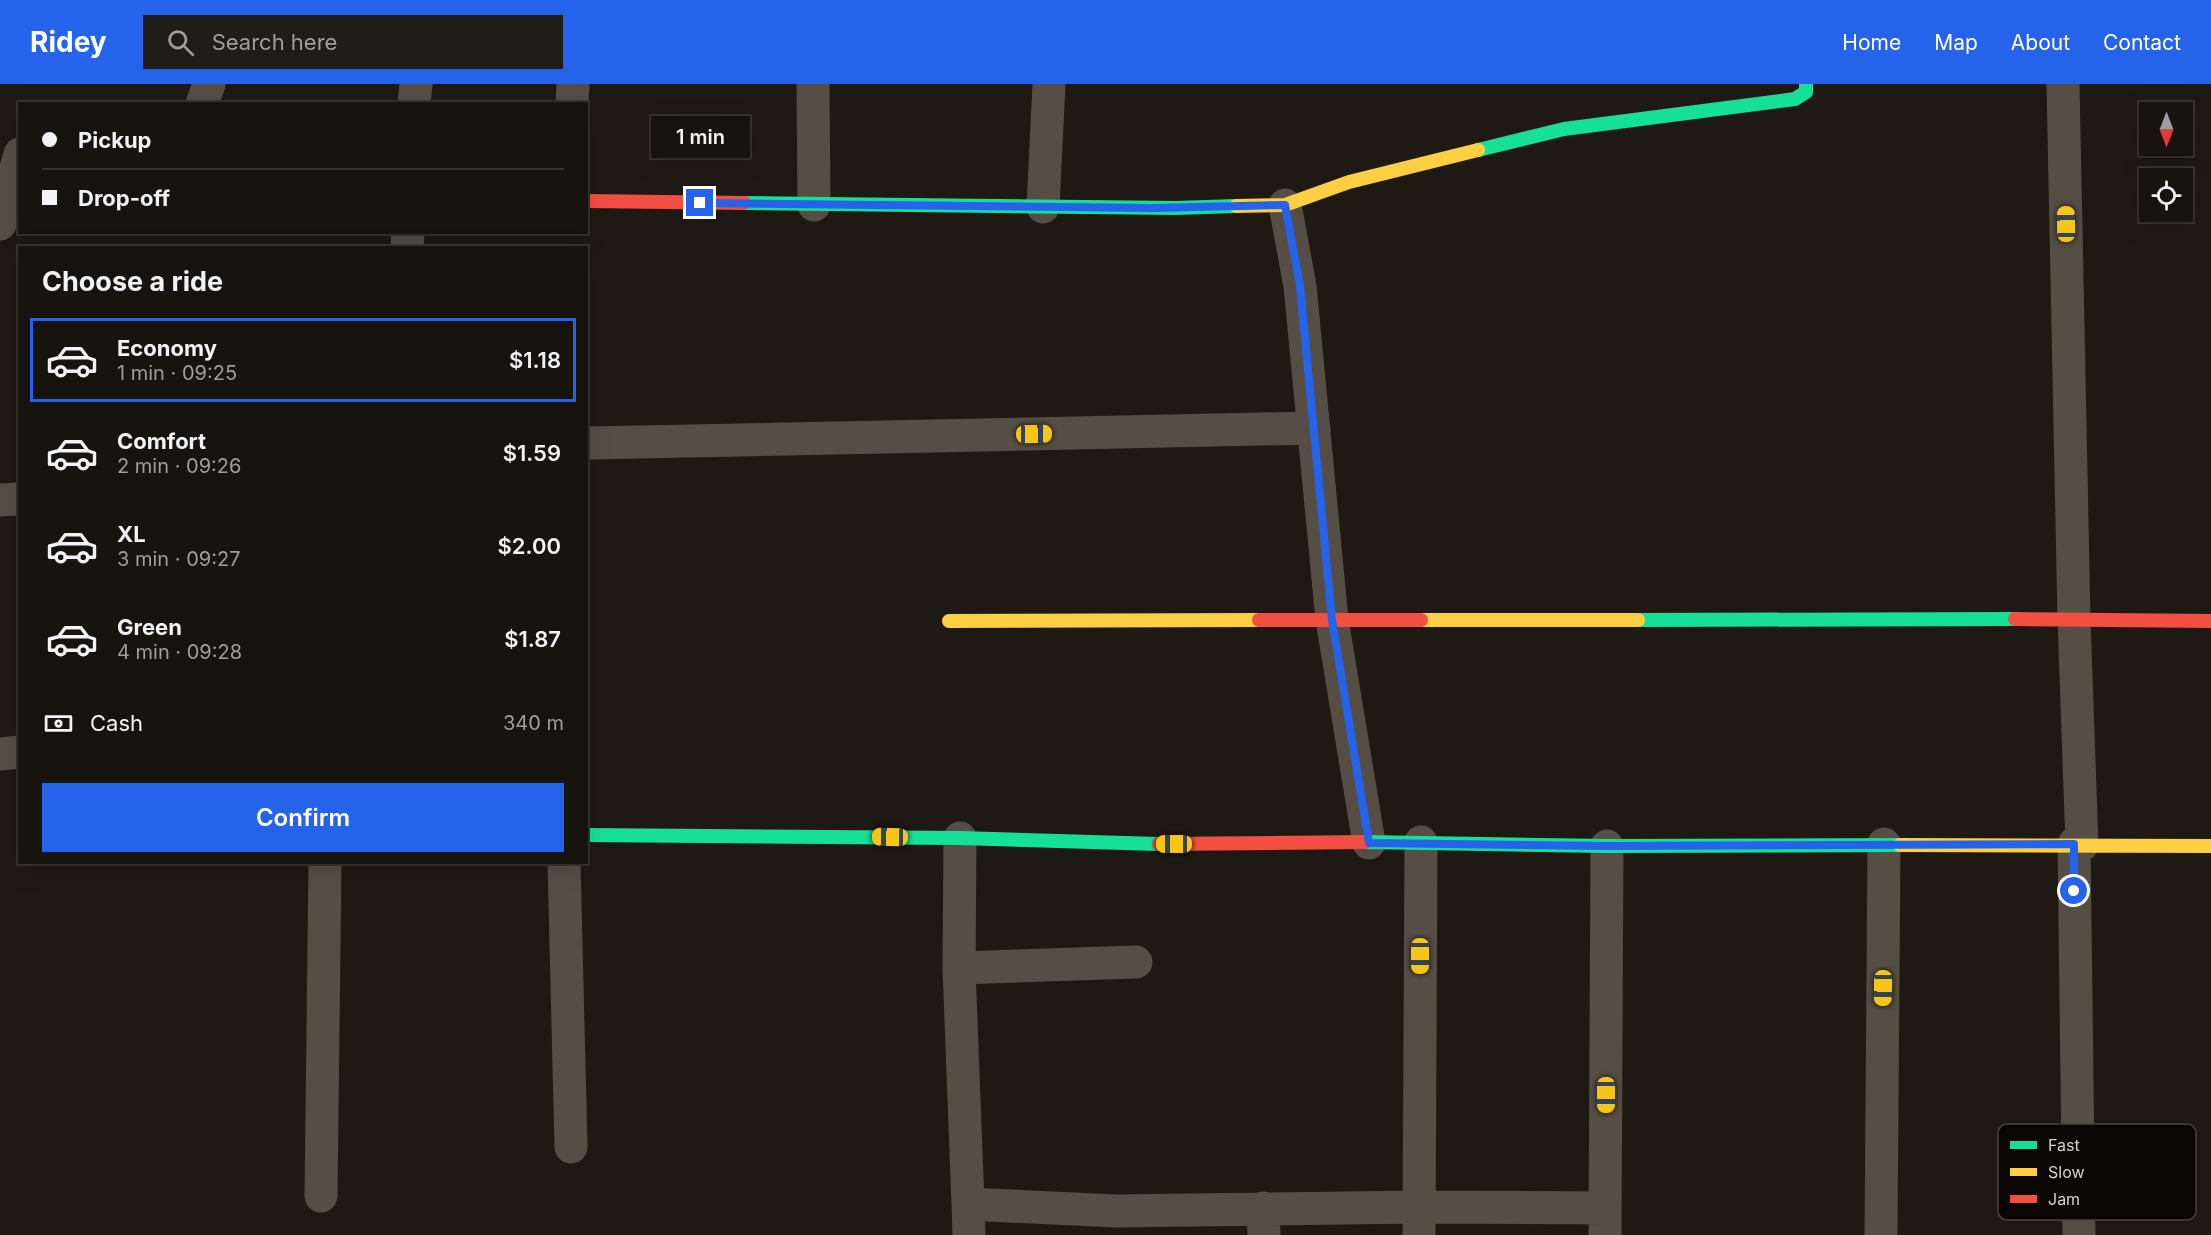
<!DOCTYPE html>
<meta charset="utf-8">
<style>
body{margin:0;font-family:Inter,sans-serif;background:#201c17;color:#f1f3f6;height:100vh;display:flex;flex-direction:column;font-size:22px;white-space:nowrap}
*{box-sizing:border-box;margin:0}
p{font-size:20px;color:#9e9e9e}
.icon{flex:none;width:33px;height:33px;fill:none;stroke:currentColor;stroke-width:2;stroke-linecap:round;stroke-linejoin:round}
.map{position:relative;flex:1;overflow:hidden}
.details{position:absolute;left:18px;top:162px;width:570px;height:618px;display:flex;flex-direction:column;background:#17130e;border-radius:0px;box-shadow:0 6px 24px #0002,0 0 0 2px #36322e}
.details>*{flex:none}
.top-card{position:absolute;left:18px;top:18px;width:570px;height:132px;border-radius:0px;box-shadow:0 6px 24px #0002,0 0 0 2px #36322e;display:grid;align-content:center;height:132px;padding:0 24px;background:#17130e}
.needle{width:39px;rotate:180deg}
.tools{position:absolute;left:2139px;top:18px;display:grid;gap:12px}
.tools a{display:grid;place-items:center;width:54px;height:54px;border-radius:0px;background:#17130e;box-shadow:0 6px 24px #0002,0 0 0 2px #36322e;font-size:30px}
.end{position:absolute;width:27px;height:27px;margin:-14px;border:8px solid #2563eb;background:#fff;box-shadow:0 0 0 3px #fff}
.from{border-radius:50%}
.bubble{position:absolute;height:42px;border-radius:0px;background:#17130e;box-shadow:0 6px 24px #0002,0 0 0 2px #36322e;font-size:20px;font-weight:600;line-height:42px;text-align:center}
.car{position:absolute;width:18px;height:36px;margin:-18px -9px;border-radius:8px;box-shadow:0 0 4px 2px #0007;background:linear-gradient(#f5c518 24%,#345 0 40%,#f5c518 0 76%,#345 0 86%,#f5c518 0)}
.top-card b{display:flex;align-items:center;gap:21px;height:57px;font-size:22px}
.top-card b+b{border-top:2px solid #36322e}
.top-card i{width:15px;height:15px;background:#f1f3f6}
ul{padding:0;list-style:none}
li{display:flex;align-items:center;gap:18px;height:84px;margin:0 12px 9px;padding:0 12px;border:3px solid transparent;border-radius:0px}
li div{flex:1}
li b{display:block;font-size:22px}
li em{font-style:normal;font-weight:600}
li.selected{border-color:#2563eb}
li>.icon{width:54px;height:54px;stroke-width:1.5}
h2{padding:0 24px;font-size:27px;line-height:72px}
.pay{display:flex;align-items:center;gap:15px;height:66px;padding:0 24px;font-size:22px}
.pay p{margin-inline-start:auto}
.primary-button{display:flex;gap:12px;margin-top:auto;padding:12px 24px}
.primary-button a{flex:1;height:69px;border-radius:0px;background:#2563eb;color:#fff;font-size:24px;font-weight:600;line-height:69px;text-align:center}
header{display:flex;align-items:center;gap:36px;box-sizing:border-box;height:84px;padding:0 30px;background:#2563eb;color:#fff}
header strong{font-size:28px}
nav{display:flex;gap:33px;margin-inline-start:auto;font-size:21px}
.search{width:420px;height:54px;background:#201c17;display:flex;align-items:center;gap:15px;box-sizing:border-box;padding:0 21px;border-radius:0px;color:#9e9e9e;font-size:22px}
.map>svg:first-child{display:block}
</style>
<header>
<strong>Ridey</strong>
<div class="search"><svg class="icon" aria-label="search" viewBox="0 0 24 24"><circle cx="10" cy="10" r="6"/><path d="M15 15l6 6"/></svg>Search here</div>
<nav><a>Home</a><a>Map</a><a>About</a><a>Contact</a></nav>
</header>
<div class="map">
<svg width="2211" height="1151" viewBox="0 0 2211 1151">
<rect width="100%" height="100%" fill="#1f1913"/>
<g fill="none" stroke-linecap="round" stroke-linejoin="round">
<path stroke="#564e45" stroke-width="33" d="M 813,0 L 814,121
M 2063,0 L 2074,535 L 2082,761
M 202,20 L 209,0
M 414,20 L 416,0
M 572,20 L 573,0
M 1285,121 L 1300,202 L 1332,536 L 1369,759
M 1043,123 L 1049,0
M 0,140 L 20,70
M 407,164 L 408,148
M 590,359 L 1314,344
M 0,416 L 20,415
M 0,670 L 20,668
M 960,754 L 959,884 L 968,1120 L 1116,1127 L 1419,1123 L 1605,1124
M 2074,760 L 2079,1151
M 564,778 L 571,1063
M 959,884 L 1136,878
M 321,1112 L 325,778
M 968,1120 L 969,1151
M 1263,1124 L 1264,1151
M 1419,1151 L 1421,758
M 1605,1151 L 1607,762
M 1881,1151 L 1884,760"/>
<path stroke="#16e098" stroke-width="14" d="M 1478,66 L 1564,45 L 1795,15 L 1806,8 L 1806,0
M 744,119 L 1176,124 L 1236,122
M 1638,536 L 2015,535
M 586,751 L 960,754 L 1159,760
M 1365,758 L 1607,762 L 1900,761"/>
<path stroke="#ffcf43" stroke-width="14" d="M 1236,122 L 1285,121 L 1349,98 L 1478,66
M 1421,536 L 1638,536
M 949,537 L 1259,536
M 1900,761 L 2211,762"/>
<path stroke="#f24e42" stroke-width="14" d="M 586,117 L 744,119
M 2015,535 L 2211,537
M 1259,536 L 1421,536
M 1159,760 L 1365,758"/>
</g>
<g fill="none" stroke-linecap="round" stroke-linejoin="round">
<path stroke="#2563eb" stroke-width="8" d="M 700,119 L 1154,124 L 1285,121 L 1300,202 L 1332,536 L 1369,759 L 1607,762 L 2074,760 L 2074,807"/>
</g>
<rect x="1998" y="1040" width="198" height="96" rx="9" fill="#0a0603" stroke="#48433f" stroke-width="1.5"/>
<rect x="2010" y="1057" width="27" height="8" fill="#16e098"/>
<rect x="2010" y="1084" width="27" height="8" fill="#ffcf43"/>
<rect x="2010" y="1111" width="27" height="8" fill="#f24e42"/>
<g font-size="16" fill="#dad2ca">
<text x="2048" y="1067">Fast</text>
<text x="2048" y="1094">Slow</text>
<text x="2048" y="1121">Jam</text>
</g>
</svg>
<div class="tools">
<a><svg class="needle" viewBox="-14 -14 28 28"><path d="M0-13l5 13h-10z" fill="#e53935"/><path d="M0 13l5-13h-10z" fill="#9e9e9e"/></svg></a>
<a><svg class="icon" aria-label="locate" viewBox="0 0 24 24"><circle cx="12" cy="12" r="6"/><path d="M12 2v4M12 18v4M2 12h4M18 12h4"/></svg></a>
</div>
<i class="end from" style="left:2074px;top:807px"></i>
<i class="end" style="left:700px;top:119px"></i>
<div class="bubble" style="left:651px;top:32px;width:99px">1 min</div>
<i class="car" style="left:2066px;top:140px;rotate:359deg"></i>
<i class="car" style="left:1034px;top:350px;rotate:89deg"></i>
<i class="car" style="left:890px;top:753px;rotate:271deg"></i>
<i class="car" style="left:1174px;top:760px;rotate:270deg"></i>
<i class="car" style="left:1420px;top:872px;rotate:180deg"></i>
<i class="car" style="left:1883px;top:904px;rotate:181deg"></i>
<i class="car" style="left:1606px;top:1011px;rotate:180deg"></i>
<div class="top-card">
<b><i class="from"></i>Pickup</b>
<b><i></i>Drop-off</b>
</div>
<section class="details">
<h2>Choose a ride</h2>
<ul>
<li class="selected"><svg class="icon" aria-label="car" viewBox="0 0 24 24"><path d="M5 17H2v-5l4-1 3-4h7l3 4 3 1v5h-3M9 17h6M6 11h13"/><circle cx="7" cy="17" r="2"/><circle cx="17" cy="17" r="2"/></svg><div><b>Economy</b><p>1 min · 09:25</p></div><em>$1.18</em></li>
<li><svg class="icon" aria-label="car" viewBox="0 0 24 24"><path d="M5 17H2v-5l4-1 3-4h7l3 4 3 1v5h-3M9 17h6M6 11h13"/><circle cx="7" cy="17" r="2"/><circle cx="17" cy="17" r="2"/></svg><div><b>Comfort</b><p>2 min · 09:26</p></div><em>$1.59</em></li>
<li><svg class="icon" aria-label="car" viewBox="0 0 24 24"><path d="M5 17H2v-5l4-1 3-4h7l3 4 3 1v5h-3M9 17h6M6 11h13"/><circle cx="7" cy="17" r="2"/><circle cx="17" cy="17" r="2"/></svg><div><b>XL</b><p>3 min · 09:27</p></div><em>$2.00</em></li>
<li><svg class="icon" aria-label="car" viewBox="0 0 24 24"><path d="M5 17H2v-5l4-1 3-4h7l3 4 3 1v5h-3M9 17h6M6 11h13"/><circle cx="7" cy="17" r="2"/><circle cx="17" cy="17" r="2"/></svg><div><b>Green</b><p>4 min · 09:28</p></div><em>$1.87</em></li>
</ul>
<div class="pay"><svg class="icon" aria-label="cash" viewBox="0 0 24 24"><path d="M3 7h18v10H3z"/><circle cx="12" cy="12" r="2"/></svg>Cash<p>340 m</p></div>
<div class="primary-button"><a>Confirm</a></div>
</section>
</div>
